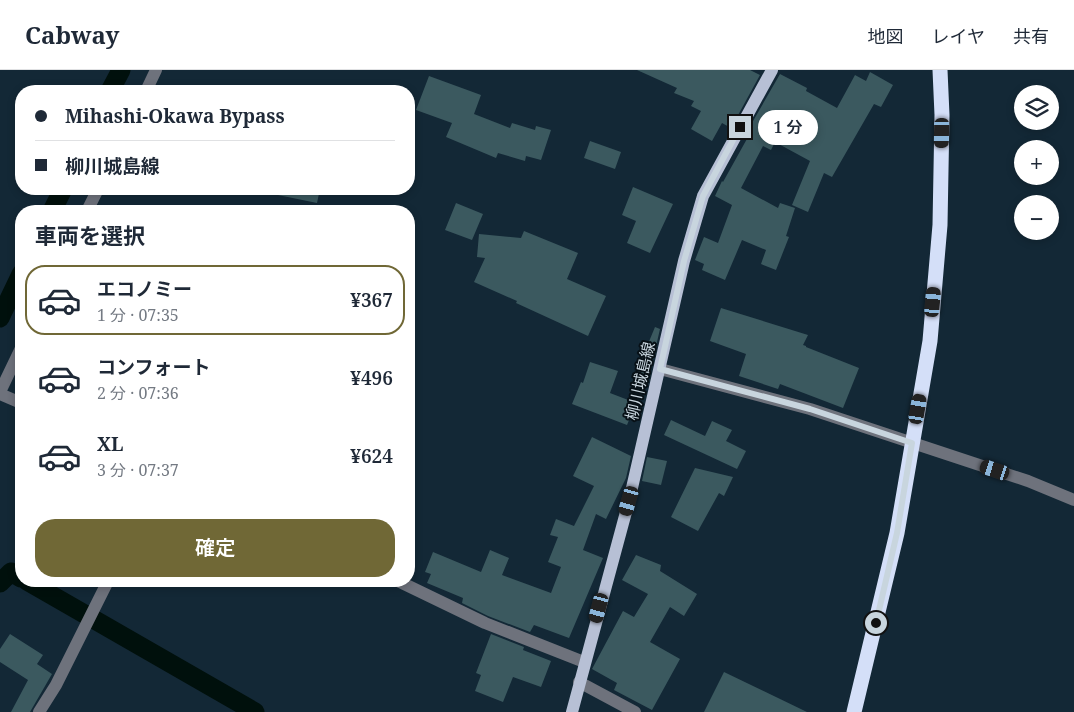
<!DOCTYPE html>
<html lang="ja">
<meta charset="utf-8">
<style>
body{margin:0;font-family:"Noto Serif","Noto Sans JP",serif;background:#f2f2f3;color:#1f2937;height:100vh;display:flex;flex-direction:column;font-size:19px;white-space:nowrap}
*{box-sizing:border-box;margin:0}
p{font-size:16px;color:#747a83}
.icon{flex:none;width:28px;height:28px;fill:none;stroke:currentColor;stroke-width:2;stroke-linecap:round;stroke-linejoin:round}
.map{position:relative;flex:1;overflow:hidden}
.drawer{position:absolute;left:15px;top:135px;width:400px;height:382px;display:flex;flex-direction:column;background:#fff;border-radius:20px;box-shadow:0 2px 8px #0003}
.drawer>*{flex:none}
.banner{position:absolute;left:15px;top:15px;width:400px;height:110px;border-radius:20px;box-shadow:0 2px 8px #0003;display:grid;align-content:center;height:110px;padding:0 20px;background:#fff}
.buttons{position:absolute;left:1014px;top:15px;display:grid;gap:10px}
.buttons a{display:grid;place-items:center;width:45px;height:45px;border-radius:50%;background:#fff;box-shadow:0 2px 8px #0003;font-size:25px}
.end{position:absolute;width:22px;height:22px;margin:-11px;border:6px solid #c8d5de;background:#111;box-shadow:0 0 0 2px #111}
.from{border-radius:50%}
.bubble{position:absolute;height:35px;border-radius:18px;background:#fff;box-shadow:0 2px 8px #0003;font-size:16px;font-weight:600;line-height:35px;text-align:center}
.car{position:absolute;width:15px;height:30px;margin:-15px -8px;border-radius:6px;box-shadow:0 0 4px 1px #0007;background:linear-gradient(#222 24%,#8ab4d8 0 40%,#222 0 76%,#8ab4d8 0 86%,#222 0)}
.banner b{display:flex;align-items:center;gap:18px;height:48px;font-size:19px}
.banner b+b{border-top:1px solid #e0e1e3}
.banner i{width:12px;height:12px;background:#1f2937}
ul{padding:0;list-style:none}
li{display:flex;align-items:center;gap:15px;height:70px;margin:0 10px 8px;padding:0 10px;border:2px solid transparent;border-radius:20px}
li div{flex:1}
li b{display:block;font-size:19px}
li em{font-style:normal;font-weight:600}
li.on{border-color:#706836}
li>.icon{width:45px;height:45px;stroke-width:1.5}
h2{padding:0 20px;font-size:22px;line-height:60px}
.button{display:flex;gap:10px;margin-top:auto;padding:10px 20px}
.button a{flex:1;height:58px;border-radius:20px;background:#706836;color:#fff;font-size:20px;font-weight:600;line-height:58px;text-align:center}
header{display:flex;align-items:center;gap:30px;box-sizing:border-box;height:70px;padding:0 25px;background:#fff;border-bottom:1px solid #e0e1e3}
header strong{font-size:24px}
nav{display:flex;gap:28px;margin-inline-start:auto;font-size:18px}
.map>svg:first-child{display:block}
</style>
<header>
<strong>Cabway</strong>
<nav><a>地図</a><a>レイヤ</a><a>共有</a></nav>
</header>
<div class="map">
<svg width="1074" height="642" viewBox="0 0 1074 642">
<rect width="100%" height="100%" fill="#132836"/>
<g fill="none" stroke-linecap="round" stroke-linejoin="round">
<path stroke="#00100c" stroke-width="19" d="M 110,21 L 121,0
M 52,141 L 63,119
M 0,248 L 21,204
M 27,511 L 255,642
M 0,513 L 11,502 L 21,508"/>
</g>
<path fill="#3b595f" d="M 637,0 L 750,0 L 760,5 L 731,58 L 722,53 L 712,71 L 691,59 L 701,41 L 691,36 L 694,31 L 674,23 L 677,18 Z
M 870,2 L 893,15 L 881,37 L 874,34 L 832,107 L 824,103 L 808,142 L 792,135 L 810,91 L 775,72 L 771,80 L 763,76 L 741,118 L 778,138 L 780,133 L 795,138 L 786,166 L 789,167 L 776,200 L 761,194 L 766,180 L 742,170 L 725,210 L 702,200 L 704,194 L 695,190 L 704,167 L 718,173 L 732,135 L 715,126 L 722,111 L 723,112 L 748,67 L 745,65 L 780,4 L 807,18 L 806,21 L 837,38 L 855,5 L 866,11 Z
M 429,6 L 481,25 L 474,44 L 510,58 L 512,53 L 535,60 L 536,56 L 551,60 L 541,90 L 526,86 L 525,91 L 498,83 L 496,88 L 446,67 L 452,53 L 416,40 Z
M 590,71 L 621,82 L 615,99 L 584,88 Z
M 633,117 L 673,134 L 650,183 L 627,173 L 636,151 L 622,145 Z
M 279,119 L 320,119 L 317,133 L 278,125 Z
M 456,133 L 483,144 L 472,170 L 445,160 Z
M 524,161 L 578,183 L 567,209 L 606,226 L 588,266 L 516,233 L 517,231 L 474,212 L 485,188 L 477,187 L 479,164 L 521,168 Z
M 721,238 L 808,265 L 803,275 L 806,276 L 806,277 L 859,298 L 843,338 L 780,314 L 778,319 L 739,306 L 746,284 L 710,271 Z
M 655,257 L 660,259 L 649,307 L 636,303 Z
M 590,292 L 618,301 L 610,323 L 636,333 L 627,355 L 572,334 L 581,312 L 583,313 Z
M 671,350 L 705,366 L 712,351 L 732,360 L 726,371 L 746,381 L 737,399 L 664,365 Z
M 592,367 L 631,386 L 626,408 L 606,449 L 596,444 L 583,480 L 603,488 L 569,568 L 534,555 L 530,562 L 488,546 L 462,533 L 463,528 L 427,513 L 431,504 L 425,502 L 433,482 L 481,502 L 490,480 L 509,488 L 502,505 L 551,523 L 561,497 L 548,492 L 558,467 L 550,465 L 556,449 L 574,456 L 594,416 L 573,406 Z
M 647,387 L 667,391 L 661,415 L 642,411 Z
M 695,398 L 733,407 L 724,426 L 719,423 L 698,461 L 671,447 Z
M 636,485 L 661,495 L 660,501 L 697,524 L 684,546 L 670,537 L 650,572 L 680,589 L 652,640 L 614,620 L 617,613 L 592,599 L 623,541 L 634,547 L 648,524 L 622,510 Z
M 10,564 L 43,585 L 37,594 L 52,604 L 30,642 L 11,642 L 28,610 L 0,592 L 0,579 Z
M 491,564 L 524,577 L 523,580 L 551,591 L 541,617 L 513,607 L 503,632 L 475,621 L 481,605 L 476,603 Z
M 724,602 L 807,642 L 704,642 Z"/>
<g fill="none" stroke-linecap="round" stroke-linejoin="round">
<path stroke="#6e727c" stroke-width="12" d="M 146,21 L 156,0
M 87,141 L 98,119
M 660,299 L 810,339 L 1028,411 L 1074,430
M 0,322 L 21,278
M 0,324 L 21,333
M 398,511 L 485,553 L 584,592
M 579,612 L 635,642
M 39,642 L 56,615 L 108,511"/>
<path stroke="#b7c0d5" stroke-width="12" d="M 572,642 L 629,431 L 684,191 L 703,126 L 772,0"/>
<path stroke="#d4dff8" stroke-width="15" d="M 854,642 L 897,463 L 930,271 L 940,155 L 942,45 L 940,0"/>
</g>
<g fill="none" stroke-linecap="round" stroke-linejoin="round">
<path stroke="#c8d5de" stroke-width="6" d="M 740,57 L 703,126 L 684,191 L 660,299 L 810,339 L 912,373 L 897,463 L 876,553"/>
</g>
<g text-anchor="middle" stroke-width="4" stroke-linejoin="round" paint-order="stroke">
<g font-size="16" fill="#c8d5de" stroke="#071016">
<text transform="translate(640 311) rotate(-77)" y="6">柳川城島線</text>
</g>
</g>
</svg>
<div class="buttons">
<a><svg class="icon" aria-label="layers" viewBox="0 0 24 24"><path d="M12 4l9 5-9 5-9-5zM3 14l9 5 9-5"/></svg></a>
<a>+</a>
<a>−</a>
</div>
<i class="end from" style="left:876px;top:553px"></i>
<i class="end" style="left:740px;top:57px"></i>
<div class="bubble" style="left:758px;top:40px;width:60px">1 分</div>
<i class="car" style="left:942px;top:63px;rotate:181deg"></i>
<i class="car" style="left:933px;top:232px;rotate:5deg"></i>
<i class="car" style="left:918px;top:339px;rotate:10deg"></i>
<i class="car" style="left:995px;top:400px;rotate:288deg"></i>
<i class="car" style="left:629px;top:431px;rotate:196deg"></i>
<i class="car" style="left:599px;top:538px;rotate:195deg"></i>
<div class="banner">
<b><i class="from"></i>Mihashi-Okawa Bypass</b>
<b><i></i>柳川城島線</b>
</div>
<section class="drawer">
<h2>車両を選択</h2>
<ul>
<li class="on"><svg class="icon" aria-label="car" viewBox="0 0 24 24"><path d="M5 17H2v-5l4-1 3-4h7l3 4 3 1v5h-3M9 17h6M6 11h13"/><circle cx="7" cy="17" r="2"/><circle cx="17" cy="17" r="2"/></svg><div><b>エコノミー</b><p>1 分 · 07:35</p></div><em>¥367</em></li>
<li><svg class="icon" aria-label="car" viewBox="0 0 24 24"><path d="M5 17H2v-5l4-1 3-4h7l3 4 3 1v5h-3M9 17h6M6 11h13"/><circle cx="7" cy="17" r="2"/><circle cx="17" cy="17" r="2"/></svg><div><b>コンフォート</b><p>2 分 · 07:36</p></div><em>¥496</em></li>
<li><svg class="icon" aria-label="car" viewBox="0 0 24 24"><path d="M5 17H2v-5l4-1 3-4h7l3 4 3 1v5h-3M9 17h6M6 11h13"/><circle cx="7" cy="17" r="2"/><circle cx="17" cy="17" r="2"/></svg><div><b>XL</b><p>3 分 · 07:37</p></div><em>¥624</em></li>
</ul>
<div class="button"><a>確定</a></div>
</section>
</div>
